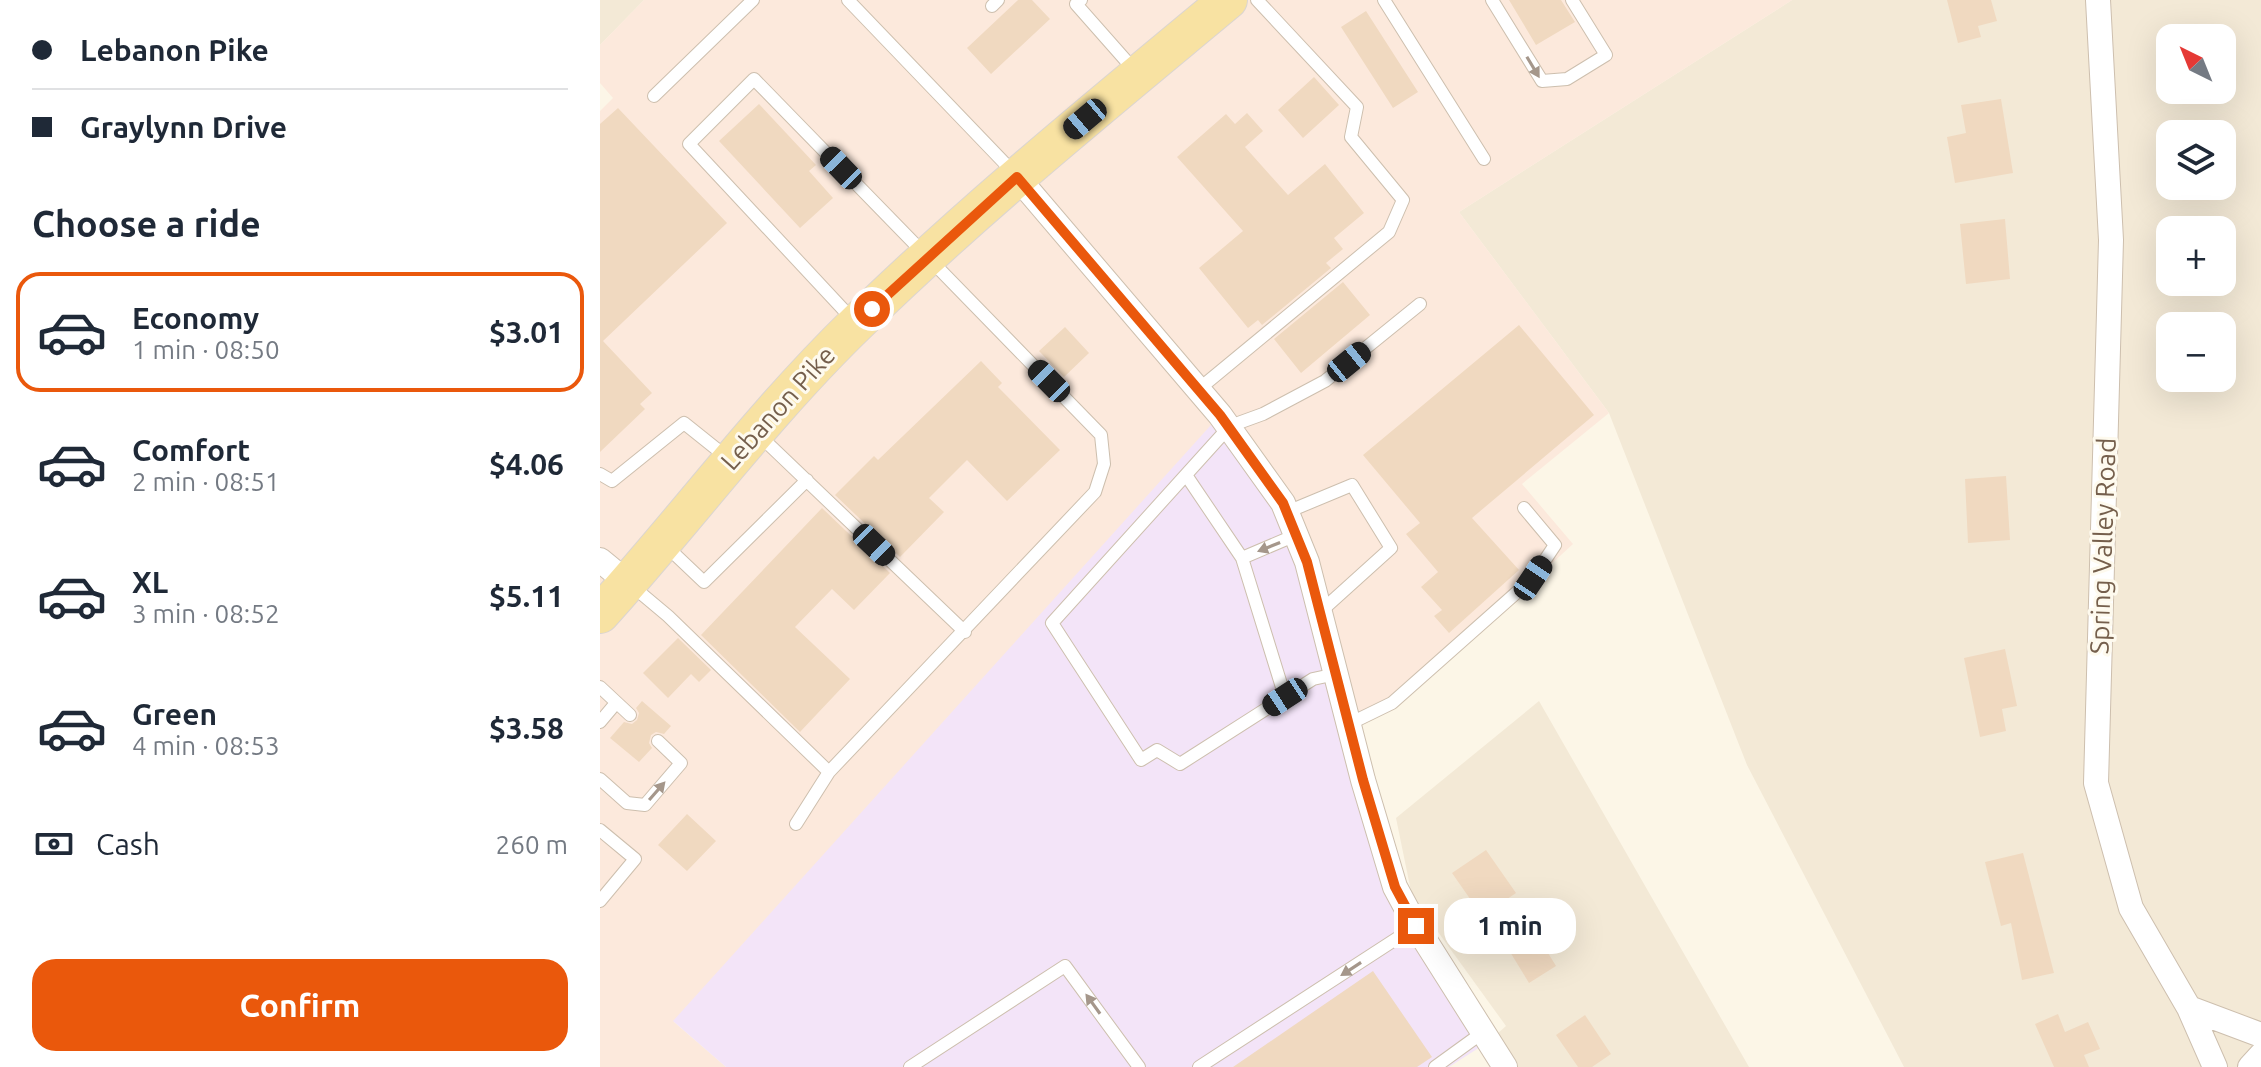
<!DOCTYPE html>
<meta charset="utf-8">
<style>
body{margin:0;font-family:Ubuntu,sans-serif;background:#f2f2f3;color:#1f2937;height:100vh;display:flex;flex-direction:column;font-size:30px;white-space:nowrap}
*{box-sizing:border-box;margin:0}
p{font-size:26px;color:#747a83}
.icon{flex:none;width:44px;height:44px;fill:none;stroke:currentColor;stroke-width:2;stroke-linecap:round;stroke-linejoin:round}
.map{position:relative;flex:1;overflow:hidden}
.details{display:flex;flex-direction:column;background:#fff;width:600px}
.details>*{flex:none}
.hud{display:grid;align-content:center;height:176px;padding:0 32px;background:#fff}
.needle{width:52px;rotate:317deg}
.fabs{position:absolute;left:1556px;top:24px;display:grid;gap:16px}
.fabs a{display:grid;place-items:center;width:80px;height:80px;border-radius:16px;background:#fff;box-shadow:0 8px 32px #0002;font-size:40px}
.end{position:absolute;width:36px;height:36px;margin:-18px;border:10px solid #ea580c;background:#fff;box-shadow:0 0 0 4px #fff}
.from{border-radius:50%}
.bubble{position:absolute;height:56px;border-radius:24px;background:#fff;box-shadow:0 8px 32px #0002;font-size:26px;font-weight:700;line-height:56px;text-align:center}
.car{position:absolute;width:24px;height:48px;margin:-24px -12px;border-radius:10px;box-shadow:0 0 6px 2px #0007;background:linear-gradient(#222 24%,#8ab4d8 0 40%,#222 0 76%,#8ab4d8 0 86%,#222 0)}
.hud b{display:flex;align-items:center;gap:28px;height:76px;font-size:30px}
.hud b+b{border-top:2px solid #e0e1e3}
.hud i{width:20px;height:20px;background:#1f2937}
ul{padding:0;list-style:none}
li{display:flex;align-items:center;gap:24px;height:120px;margin:0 16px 12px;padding:0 16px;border:4px solid transparent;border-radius:24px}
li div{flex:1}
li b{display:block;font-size:30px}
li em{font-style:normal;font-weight:700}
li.active{border-color:#ea580c}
li>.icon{width:72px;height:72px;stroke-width:1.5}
h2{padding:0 32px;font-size:36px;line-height:96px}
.pay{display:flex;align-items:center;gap:20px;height:88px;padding:0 32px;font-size:30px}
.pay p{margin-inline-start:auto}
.cta{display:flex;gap:16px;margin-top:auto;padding:16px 32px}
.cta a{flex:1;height:92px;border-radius:24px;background:#ea580c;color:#fff;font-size:32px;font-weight:700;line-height:92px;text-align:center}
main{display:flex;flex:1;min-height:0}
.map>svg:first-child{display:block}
</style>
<main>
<section class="details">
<div class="hud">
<b><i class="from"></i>Lebanon Pike</b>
<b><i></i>Graylynn Drive</b>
</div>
<h2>Choose a ride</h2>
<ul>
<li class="active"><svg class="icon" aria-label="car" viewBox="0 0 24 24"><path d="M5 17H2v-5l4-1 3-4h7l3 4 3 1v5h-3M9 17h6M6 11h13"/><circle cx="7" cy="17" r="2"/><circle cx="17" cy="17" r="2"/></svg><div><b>Economy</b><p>1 min · 08:50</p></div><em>$3.01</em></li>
<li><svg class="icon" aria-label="car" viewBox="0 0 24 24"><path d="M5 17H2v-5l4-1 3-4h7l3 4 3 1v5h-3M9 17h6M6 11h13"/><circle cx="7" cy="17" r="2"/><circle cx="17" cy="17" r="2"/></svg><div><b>Comfort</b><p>2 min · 08:51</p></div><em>$4.06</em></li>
<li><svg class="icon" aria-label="car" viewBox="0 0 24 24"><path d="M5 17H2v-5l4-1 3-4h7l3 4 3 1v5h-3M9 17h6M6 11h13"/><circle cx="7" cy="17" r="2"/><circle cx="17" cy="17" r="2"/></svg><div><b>XL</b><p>3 min · 08:52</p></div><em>$5.11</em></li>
<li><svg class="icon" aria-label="car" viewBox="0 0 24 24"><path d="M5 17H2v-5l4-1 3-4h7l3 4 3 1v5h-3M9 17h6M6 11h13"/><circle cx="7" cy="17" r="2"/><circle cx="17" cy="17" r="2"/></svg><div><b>Green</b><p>4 min · 08:53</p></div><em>$3.58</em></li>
</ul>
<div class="pay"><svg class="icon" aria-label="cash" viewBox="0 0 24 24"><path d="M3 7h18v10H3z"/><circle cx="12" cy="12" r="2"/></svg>Cash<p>260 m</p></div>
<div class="cta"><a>Confirm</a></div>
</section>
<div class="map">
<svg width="1661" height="1067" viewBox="0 0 1661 1067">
<rect width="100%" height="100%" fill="#fcf6e7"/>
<path fill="#f3e9d6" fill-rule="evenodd" d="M 0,0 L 44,0 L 0,45 Z
M 1192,0 L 1661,0 L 1661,1067 L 1304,1067 L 1147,765 L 1009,413 L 859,212 ZM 1570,38 L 1622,38 L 1622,90 L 1570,90 ZM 1570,134 L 1622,134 L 1622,186 L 1570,186 ZM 1570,230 L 1622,230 L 1622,282 L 1570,282 ZM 1570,326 L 1622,326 L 1622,378 L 1570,378 Z
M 939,701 L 1149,1067 L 909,1067 L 888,1042 L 906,1026 L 812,896 L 796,818 Z"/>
<path fill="#fce9dc" d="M 44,0 L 1192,0 L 859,212 L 1009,413 L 922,484 L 973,544 L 796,707 L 751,730 L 74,1022 L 126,1067 L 0,1067 L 0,111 L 13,98 L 0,83 L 0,45 Z"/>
<path fill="#f3e4f8" d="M 620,415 L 683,503 L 795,887 L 888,1042 L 849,1067 L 126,1067 L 73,1021 Z"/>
<path fill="#f0d9c0" d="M 418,0 L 432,0 L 450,19 L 391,74 L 367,48 Z
M 909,0 L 961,0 L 975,22 L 936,45 Z
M 1347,0 L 1391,0 L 1397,21 L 1378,26 L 1381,37 L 1358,43 Z
M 766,11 L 818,92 L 793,108 L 741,27 Z
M 714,77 L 739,105 L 703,138 L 678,110 Z
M 1401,99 L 1413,173 L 1355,183 L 1347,137 L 1366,133 L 1361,105 Z
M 159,104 L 216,165 L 209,171 L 233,198 L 200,228 L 119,141 Z
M 18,108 L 127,223 L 3,341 L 52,393 L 40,404 L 45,409 L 0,452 L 0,124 Z
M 647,113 L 663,131 L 645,147 L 688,195 L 725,164 L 764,213 L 734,238 L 743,249 L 726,263 L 731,268 L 662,325 L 658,320 L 648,328 L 599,268 L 643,231 L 577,157 L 626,114 L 635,124 Z
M 1405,219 L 1410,279 L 1366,284 L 1360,224 Z
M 743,282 L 770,315 L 701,373 L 674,339 Z
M 919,325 L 994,415 L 872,518 L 919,570 L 849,633 L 834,616 L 842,610 L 821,587 L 838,572 L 806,534 L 820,523 L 763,455 Z
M 465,327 L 489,353 L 464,377 L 439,351 Z
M 381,361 L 402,383 L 398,387 L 460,450 L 407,501 L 367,460 L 329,498 L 344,512 L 300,557 L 235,495 L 274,456 L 278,460 Z
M 1406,476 L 1410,540 L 1368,543 L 1365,479 Z
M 222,508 L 290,573 L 254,610 L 232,589 L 195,627 L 250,679 L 200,732 L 101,635 Z
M 78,638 L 111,670 L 99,682 L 91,674 L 68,698 L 43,673 Z
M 1405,649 L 1417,706 L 1402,709 L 1406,731 L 1380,737 L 1364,658 Z
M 42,701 L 71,726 L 64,734 L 56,732 L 51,735 L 49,743 L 52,748 L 39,762 L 10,738 L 24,722 L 32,724 L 37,720 L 39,713 L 36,708 Z
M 87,814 L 116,841 L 87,871 L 58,845 Z
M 886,850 L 916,893 L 882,916 L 852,873 Z
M 1423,853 L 1454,973 L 1422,980 L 1411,923 L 1401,926 L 1385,862 Z
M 934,930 L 956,966 L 929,983 L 907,947 Z
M 773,971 L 832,1057 L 817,1067 L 633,1067 Z
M 1458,1014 L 1465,1032 L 1488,1022 L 1500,1049 L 1484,1055 L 1489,1067 L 1454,1067 L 1435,1024 Z
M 985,1015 L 1011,1054 L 992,1067 L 978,1067 L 956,1035 Z"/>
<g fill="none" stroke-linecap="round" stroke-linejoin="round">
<defs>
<path id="lane" d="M 248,0 L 415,174
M 481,0 L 476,4 L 536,72
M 784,0 L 884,159
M 892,0 L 942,81 L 967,79 L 1006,55 L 972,0
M 392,6 L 398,0
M 54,96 L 153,0
M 599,389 L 789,232 L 803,200 L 751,137 L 757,107 L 657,0
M 159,435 L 365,632
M 0,474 L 12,481 L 84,423 L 129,459
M 586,475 L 642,558 L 685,697
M 687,512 L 752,485 L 791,548 L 719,613
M 64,544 L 104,582 L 207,480
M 642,558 L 696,535
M 31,585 L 68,616 L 229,772
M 736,674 L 713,679 L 580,764 L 557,750 L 541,760 L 452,623 L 630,426 L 663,414 L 725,381 L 820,304
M 0,687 L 30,715
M 0,722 L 16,703
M 749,724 L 792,703 L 933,578 L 955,545 L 924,508
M 0,779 L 27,803 L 45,805 L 81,763 L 58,741
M 196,824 L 229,772 L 495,492 L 504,464 L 501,435 L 154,79 L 89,144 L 254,321
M 0,830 L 35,859 L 0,901
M 310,1067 L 465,966 L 539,1067
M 599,1067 L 816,926
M 835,1067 L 882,1033"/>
<path id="street" d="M 1498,0 L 1511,240 L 1496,783 L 1531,908 L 1589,1008 L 1615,1067
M 417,177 L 620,415 L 683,503 L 707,562 L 763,780 L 795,887 L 816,926 L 905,1067
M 0,560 L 28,583
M 1589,1008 L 1661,1035
M 1650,1067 L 1661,1055"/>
<path id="primary" d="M 0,614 C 87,518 164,413 257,323 C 375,208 502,105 628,0"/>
</defs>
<use href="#lane" stroke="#cdbfae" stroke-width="14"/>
<use href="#street" stroke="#cdbfae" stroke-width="26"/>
<use href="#primary" stroke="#dbd5d0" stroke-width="40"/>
<use href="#lane" stroke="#fff" stroke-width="12"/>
<use href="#street" stroke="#fff" stroke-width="24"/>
<use href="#primary" stroke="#f8e2a2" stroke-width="38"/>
</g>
<defs><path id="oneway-solid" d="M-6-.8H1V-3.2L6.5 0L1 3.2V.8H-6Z" transform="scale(2)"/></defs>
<g fill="#a5978b">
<use href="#oneway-solid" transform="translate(933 67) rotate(59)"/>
<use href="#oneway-solid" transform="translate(669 547) rotate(158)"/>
<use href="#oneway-solid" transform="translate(57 791) rotate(-49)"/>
<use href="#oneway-solid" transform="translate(751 969) rotate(147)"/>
<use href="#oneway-solid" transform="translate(493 1004) rotate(-126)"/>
</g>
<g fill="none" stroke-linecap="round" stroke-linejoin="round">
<path stroke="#ea580c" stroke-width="10" d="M 272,309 L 417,177 L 620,415 L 683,503 L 707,562 L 763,780 L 795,887 L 816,926"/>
</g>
<g text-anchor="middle" stroke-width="6" stroke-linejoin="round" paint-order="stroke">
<g font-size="26" fill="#755f4c" stroke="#fefaee">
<text transform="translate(178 408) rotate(-48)" y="9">Lebanon Pike</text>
<text transform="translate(1503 546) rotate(-88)" y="9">Spring Valley Road</text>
</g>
</g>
</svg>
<div class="fabs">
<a><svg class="needle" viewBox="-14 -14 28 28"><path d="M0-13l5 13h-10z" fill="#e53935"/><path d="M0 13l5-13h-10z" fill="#747a83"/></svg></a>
<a><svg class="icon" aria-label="layers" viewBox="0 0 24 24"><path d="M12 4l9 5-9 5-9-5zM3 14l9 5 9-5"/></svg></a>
<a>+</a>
<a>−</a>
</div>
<i class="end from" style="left:272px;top:309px"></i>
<i class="end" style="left:816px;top:926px"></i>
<div class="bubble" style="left:844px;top:898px;width:132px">1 min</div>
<i class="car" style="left:485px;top:119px;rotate:230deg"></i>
<i class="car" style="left:241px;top:168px;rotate:316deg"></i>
<i class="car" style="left:749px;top:362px;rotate:51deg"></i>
<i class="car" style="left:449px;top:381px;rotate:315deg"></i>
<i class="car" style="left:274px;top:545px;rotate:134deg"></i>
<i class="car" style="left:933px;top:578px;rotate:34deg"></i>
<i class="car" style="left:685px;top:697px;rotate:237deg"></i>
</div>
</main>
